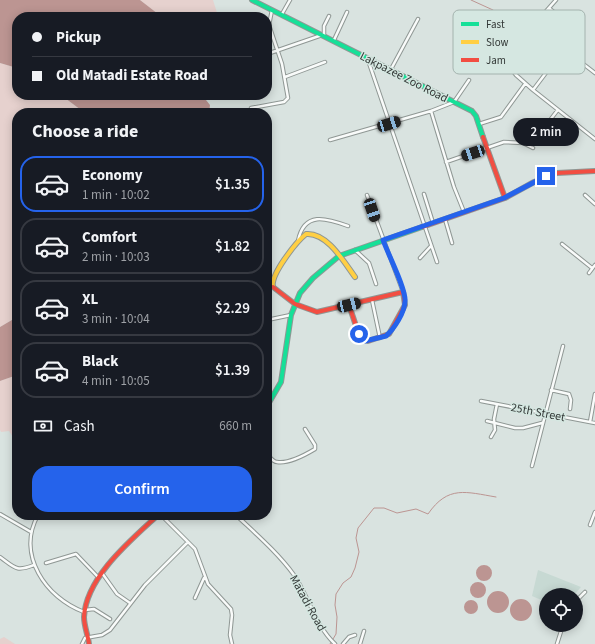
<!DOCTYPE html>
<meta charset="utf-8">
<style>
body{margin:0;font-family:"Source Sans 3",sans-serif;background:#242831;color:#f1f3f6;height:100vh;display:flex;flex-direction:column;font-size:15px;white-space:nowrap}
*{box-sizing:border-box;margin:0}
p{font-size:13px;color:#9ea1a6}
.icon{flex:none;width:22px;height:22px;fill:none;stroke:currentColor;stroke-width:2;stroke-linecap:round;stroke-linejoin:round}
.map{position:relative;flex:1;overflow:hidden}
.panel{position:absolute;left:12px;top:108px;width:260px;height:412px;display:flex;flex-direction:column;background:#171b24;border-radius:16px;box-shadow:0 2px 10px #0003}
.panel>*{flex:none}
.banner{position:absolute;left:12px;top:12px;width:260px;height:88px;border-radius:16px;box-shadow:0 2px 10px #0003;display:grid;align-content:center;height:88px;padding:0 20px;background:#171b24}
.fabs{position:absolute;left:539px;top:588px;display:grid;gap:8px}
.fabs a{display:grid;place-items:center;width:44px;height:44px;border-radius:50%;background:#171b24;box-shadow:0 2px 10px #0003;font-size:20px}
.end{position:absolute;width:18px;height:18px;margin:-9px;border:5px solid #2563eb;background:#fff;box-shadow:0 0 0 2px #fff}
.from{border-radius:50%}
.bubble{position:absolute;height:28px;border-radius:14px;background:#171b24;box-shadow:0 2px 10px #0003;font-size:13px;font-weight:600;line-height:28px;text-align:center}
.car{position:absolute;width:12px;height:24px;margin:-12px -6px;border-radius:5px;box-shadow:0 0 3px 1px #0007;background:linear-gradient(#222 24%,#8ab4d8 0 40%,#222 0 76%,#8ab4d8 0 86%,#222 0)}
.banner b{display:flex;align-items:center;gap:14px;height:38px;font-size:15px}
.banner b+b{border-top:1px solid #363941}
.banner i{width:10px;height:10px;background:#f1f3f6}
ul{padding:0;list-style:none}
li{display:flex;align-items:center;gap:12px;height:56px;margin:0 8px 6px;padding:0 12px;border:2px solid #363941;border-radius:16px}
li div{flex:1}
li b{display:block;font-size:15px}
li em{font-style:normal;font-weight:600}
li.selected{border-color:#2563eb}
li>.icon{width:36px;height:36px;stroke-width:1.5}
h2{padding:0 20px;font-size:18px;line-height:48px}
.pay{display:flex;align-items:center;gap:10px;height:44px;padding:0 20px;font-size:15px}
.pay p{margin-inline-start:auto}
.primary-button{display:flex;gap:8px;margin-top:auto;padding:8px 20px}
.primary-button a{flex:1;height:46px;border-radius:16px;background:#2563eb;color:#fff;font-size:16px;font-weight:600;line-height:46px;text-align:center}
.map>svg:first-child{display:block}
</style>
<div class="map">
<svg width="595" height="644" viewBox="0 0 595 644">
<rect width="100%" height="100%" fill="#d9e3e0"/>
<path fill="#c7d9d3" d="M 538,570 L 581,587 L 574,595 L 546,595 L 546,602 L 532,596 Z"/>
<path fill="#e6d1ce" d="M 140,0 L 213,0 L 218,16 L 162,17 Z
M 0,63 L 17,68 L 17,95 L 61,95 L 85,113 L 17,113 L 17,317 L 0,327 Z
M 17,375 L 17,440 L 15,440 L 9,431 L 1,432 L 0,430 L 0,381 Z
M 4,637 L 15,644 L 0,644 L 0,639 Z"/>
<path fill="#bc9592" d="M 0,0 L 140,0 L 162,17 L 17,17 L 17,68 L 0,63 Z
M 61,95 L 202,95 L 210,105 L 209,113 L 85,113 Z
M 17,317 L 17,375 L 0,381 L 0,327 Z
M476 573a8 8 0 1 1 16 0a8 8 0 1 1-16 0Z
M470 590a8 8 0 1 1 16 0a8 8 0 1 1-16 0Z
M487 602a11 11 0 1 1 22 0a11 11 0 1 1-22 0Z
M510 610a11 11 0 1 1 22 0a11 11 0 1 1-22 0Z
M464 607a7 7 0 1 1 14 0a7 7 0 1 1-14 0Z"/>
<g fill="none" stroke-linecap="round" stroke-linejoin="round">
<path stroke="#bc9592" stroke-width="1" d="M 471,0 L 493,10
M 330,644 L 336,634 L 337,617 L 335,605 L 336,594 L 343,583 L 351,577 L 355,568 L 359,552 L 356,538 L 358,528 L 374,508 L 384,508 L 397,513 L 416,509 L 428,514 C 448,485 466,492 496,497"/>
<defs>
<path id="street" d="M 550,9 L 569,24
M 282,14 L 290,0
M 534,26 L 595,73
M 466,32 L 491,52 L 505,61 L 516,75 L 533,90 L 595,139
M 324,36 L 324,26 L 329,16
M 524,36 L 556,0
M 334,40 L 347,12
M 267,54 L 322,35
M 368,60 L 437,262
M 390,71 L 418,19
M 285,77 L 325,62
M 533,90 L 564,49
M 251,108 L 284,102 L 288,98 L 282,64 L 269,25 L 272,10
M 479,124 L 501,117 L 525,84
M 330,140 L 431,111
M 530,146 L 557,111
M 446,162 L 504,142 L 523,143 L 533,148
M 424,194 L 433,223
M 367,195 L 403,292
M 585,195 L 595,204
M 464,212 L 454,187 L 431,111 L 454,102 L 469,80
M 445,219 L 452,243
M 298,241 C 304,211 326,218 348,226
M 562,244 L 592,268
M 355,250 L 369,263 L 376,284
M 420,258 L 431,246
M 589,273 L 595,265
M 372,300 L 380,338
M 267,320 L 291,315
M 551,390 L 569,394 L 571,400 L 570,409
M 481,401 L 595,423
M 487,421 L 515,428 L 523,428 L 542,423
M 590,422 L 595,394
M 491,437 L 495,430 L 494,419 L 497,404
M 267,454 C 270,457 273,462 277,462 C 289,464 305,455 315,449 L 315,445 L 305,429
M 532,466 L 563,346
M 0,514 L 31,532
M 38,515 C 16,555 46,598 84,612
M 161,515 L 195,549 L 208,584 L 231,609 L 232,615 L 230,635 L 232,644
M 236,515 C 256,534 278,553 294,575 C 309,597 315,625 335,644
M 590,525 L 595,512
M 0,557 C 15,568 16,572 34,565
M 46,563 L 76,554 L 98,577
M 102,573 L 117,594 L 130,603
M 195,598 L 204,578
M 576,601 L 585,592
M 85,610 L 94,609 L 110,619
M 82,644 L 85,638 L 102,635 L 110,630 L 145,585 L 188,542
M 343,644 L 349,637 L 355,635
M 360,644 L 364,631
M 557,644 L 563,625"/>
<path id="fast" d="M 252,0 L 472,111 L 476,116 L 483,137
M 267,406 L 281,382 L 291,315 L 300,293 L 313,278 L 339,256 L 422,227"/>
<path id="slow" d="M 273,287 C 270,275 296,242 306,234 C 327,232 344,262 355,277"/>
<path id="jam" d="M 483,137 L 505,198
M 422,227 L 505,198 L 534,182 L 557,173 L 595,171
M 273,287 L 295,304 L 317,312 L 403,292 L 405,305 L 389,334 L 368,341 L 360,338 L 349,305
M 89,644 C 88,635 84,626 84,617 C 86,577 131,540 158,515"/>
</defs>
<use href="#street" stroke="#8f9794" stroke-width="4.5"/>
<use href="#fast" stroke="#8f9794" stroke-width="6"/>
<use href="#slow" stroke="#8f9794" stroke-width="6"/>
<use href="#jam" stroke="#8f9794" stroke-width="6"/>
<use href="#street" stroke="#f9fbfa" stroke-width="2.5"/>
<use href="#fast" stroke="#16e098" stroke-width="4"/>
<use href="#slow" stroke="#ffcf43" stroke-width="4"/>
<use href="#jam" stroke="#f24e42" stroke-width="4"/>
</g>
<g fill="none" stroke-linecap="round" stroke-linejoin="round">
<path stroke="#2563eb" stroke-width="5" d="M 359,334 L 360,338 L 365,341 L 386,336 C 394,329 405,312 405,301 C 406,289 388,254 383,240 L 504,198 L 546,176"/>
</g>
<g text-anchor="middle" stroke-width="3" stroke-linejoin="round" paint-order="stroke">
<g font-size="12" fill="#333937" stroke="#d5e7e1">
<text transform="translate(404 77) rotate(27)" y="4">Lakpazee Zoo Road</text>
<text transform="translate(538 412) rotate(11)" y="4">25th Street</text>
<text transform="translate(308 603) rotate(61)" y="4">Matadi Road</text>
</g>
</g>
<rect x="453" y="10" width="132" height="64" rx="6" fill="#d5e7e1" stroke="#a4b3ae" stroke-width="1"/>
<rect x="461" y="22" width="18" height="4" fill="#16e098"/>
<rect x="461" y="40" width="18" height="4" fill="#ffcf43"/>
<rect x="461" y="58" width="18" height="4" fill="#f24e42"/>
<g font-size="11" fill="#333937">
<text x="486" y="28">Fast</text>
<text x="486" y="46">Slow</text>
<text x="486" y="64">Jam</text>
</g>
</svg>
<div class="fabs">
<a><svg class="icon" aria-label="locate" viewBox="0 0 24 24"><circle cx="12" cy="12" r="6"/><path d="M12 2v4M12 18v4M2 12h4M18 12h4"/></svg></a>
</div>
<i class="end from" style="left:359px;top:334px"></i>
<i class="end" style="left:546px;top:176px"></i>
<div class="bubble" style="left:513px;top:118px;width:66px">2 min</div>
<i class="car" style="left:389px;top:124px;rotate:73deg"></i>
<i class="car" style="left:473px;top:153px;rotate:252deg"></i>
<i class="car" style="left:372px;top:210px;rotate:161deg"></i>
<i class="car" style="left:349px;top:305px;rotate:77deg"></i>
<div class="banner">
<b><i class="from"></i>Pickup</b>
<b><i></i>Old Matadi Estate Road</b>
</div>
<section class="panel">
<h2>Choose a ride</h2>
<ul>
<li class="selected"><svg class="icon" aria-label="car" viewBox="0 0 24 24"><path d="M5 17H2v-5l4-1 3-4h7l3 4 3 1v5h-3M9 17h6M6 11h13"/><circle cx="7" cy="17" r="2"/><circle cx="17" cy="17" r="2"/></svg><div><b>Economy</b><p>1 min · 10:02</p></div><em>$1.35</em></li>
<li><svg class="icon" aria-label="car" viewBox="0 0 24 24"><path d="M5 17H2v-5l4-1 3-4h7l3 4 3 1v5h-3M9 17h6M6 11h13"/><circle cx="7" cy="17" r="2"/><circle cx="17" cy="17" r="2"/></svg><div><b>Comfort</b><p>2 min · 10:03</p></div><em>$1.82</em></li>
<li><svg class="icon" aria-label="car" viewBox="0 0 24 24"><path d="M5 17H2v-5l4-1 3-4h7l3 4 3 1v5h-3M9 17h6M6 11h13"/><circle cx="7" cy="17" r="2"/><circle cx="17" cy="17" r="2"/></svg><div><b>XL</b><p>3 min · 10:04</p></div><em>$2.29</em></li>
<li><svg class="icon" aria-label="car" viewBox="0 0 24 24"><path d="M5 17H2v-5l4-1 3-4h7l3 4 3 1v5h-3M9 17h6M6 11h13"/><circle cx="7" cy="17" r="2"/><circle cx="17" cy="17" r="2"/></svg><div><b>Black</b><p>4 min · 10:05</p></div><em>$1.39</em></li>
</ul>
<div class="pay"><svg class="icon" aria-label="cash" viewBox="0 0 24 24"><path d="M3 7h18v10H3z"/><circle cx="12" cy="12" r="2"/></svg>Cash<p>660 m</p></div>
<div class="primary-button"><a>Confirm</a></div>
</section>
</div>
